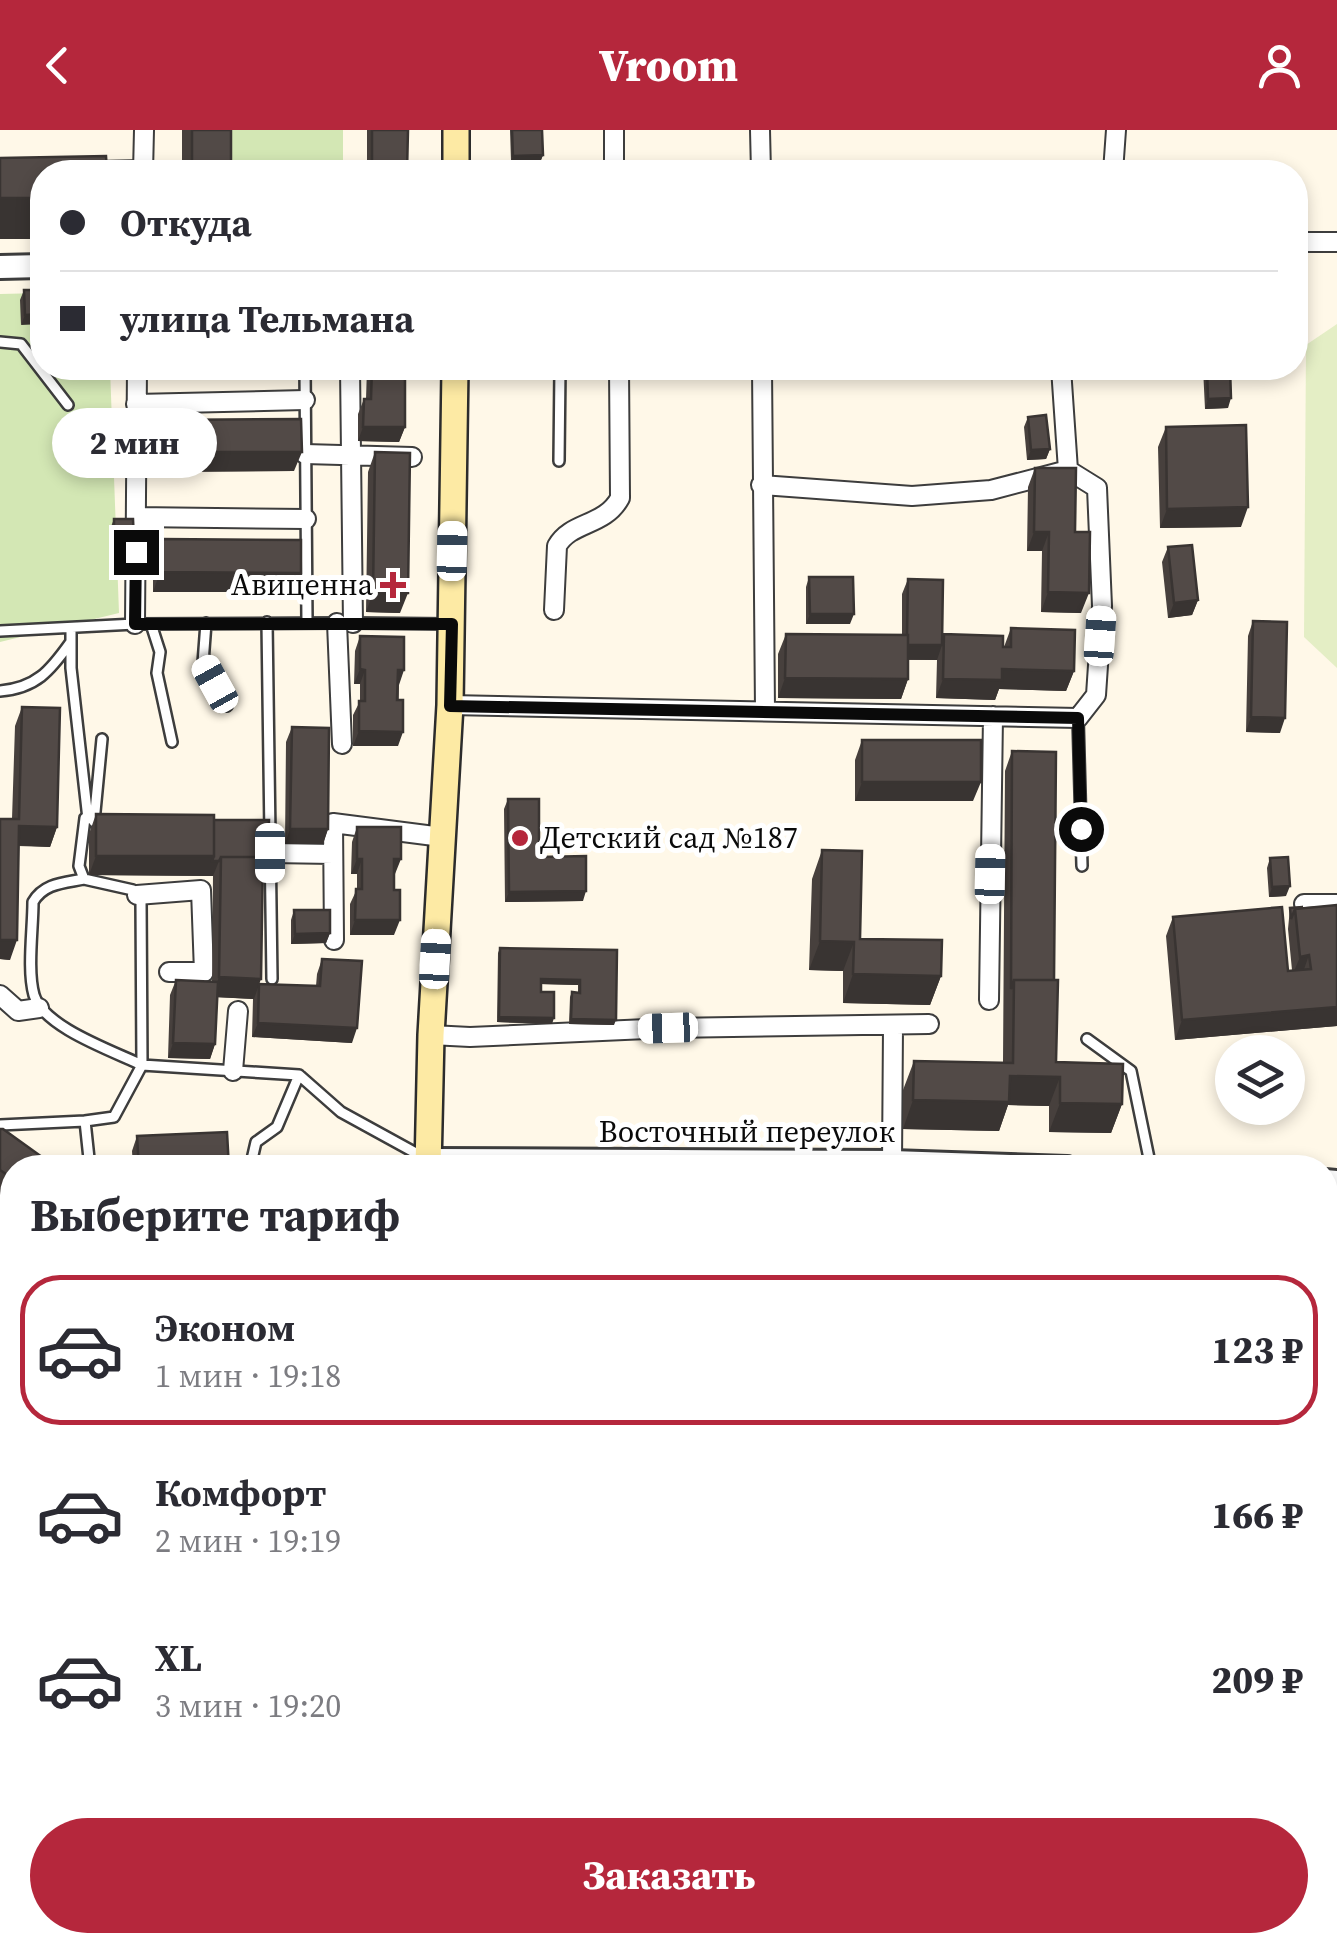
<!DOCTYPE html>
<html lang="ru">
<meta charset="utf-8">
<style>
body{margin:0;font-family:"Source Serif 4",serif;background:#f2f2f3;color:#2b2b33;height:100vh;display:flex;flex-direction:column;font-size:38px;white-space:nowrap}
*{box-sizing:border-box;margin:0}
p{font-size:32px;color:#7c7c81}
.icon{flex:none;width:55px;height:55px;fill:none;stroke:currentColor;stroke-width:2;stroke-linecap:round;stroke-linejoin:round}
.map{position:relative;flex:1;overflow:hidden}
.drawer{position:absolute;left:0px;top:1025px;width:1338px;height:798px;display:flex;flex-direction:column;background:#fff;border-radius:40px 40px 0 0;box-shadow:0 5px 15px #0003}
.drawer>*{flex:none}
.banner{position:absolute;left:30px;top:30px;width:1278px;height:220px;border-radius:40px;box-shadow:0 5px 15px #0003;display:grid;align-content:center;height:220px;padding:0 30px;background:#fff}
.controls{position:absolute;left:1215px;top:905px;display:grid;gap:20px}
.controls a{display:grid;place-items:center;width:90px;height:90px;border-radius:50%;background:#fff;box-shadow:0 5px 15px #0003;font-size:50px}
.end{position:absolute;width:45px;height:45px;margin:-22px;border:12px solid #0a0a0a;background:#fff;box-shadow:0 0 0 5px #fff}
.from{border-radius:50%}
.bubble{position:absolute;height:70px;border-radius:35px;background:#fff;box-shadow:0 5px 15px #0003;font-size:32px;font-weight:800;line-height:70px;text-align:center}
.car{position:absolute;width:30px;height:60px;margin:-30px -15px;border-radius:12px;box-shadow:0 0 8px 2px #0007;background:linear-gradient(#fff 24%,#345 0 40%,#fff 0 76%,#345 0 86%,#fff 0)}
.banner b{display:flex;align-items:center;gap:35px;height:95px;font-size:38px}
.banner b+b{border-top:2px solid #e1e1e2}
.banner i{width:25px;height:25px;background:#2b2b33}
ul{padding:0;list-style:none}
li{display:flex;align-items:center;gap:30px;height:150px;margin:0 20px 15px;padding:0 10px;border:5px solid transparent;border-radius:40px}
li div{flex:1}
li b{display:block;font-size:38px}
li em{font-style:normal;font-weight:800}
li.current{border-color:#b5273c}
li>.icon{width:90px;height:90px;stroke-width:1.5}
h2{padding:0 30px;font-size:45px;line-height:120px}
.action{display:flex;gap:20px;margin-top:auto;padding:20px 30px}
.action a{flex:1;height:115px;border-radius:60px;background:#b5273c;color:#fff;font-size:40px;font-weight:800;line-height:115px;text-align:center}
header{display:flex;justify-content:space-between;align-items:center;height:130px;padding:0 30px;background:#b5273c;color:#fff;font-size:45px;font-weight:800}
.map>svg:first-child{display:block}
</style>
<header><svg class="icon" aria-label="back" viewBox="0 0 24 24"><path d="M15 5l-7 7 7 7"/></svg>Vroom<svg class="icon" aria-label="person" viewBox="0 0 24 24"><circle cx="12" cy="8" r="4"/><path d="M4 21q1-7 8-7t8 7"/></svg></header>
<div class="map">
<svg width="1337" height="1822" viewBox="0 0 1337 1822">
<rect width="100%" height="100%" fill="#fff8e8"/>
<path fill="#e7dee9" d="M 0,1614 L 12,1615 L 12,1810 L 377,1810 L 373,1822 L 0,1822 Z"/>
<path fill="#d3e7b4" d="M 231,0 L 343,0 L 343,42 L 231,42 Z
M 42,163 L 42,238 L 110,238 L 119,483 L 0,512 L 0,164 Z"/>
<path fill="#b9d793" d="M 1002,1810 L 1160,1810 L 1153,1822 L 1100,1822 Z"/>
<path fill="#e4eec5" d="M 1337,194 L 1337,538 L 1304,507 L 1306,215 Z"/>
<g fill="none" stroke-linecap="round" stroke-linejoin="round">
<defs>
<path id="service" d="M 96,37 L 143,36
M 0,212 L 21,214 L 68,275
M 305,238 L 307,492
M 559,331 L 560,238
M 267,492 L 272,849
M 206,493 L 203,533 L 227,576
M 354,493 L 449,494
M 151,494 L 160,522 L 157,543 L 172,612
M 71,498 L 71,538 L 88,689
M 0,501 L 135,494 L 339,493
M 0,561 C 36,558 50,541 70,513
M 1078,588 L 1082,736
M 85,688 L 79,736 L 84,749 L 133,760 L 141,770 L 142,935 L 299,945 L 341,982 L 423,1027
M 94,692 L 102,609
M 84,749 C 64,753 44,753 33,772 C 33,799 27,840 34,865 C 43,897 113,921 142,935 L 114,987 L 85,991 L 90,1038
M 1087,909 L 1131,941 L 1151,1038
M 0,995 L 85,991
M 250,1038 L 256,1012 L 277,997 L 299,945
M 0,1310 L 12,1295
M 0,1403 L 12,1408
M 0,1526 L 12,1526
M 0,1646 L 12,1647
M 0,1700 L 12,1701
M 0,1753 L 12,1754
M 0,1794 L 12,1796
M 25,1810 L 38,1822
M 420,1816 L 420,1810
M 229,1822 L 230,1810
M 338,1822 L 341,1810
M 757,1822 L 777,1810"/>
<path id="minor" d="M 614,0 L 614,42
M 760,0 L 761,42
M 143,42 L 144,0
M 1113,42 L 1116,0
M 1295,112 L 1337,112
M 350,238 L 353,493
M 762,238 L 765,580
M 136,274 L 305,270
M 305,324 L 412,327
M 761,355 L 912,366 L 991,360 L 1068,340 L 1061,238
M 136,387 L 306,389
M 554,480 L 557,416 C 571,391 604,397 620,368 L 619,238
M 337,493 L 342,614
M 135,494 L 137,238
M 450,575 L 1078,588 L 1096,565 L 1102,476 L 1097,358 L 1068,340
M 271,723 L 333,724
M 137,765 L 201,760 L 204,842 L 169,842
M 1304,774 L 1337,774
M 334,810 L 333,693 L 442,707
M 0,865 L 18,881 L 39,878
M 989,870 L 993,586
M 431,905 L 470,907 L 669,898 L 929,894
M 233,941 L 238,881
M 892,1032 L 893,897"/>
<path id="tertiary" d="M 0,137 L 42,136
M 427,1030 L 892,1032 L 1067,1038
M 1325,1051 L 1337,1052"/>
<path id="secondary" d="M 456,42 L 456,0
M 428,1038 L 431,905 L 450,575 L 455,238
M 1325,1744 L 1337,1750
M 636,1810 L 641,1822
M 658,1810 L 663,1822"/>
</defs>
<use href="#service" stroke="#3d3d3d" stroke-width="14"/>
<use href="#minor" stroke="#3d3d3d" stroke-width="22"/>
<use href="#tertiary" stroke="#3d3d3d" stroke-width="28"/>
<use href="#secondary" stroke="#2c2c2c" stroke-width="30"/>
<use href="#service" stroke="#fff" stroke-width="9"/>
<use href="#minor" stroke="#fff" stroke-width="18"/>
<use href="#tertiary" stroke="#fff" stroke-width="22"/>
<use href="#secondary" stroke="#fdeaa4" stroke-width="25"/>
</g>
<path fill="#47403d" d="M 182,0 L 231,0 L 230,42 L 182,42 Z
M 367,0 L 408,0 L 407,42 L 367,42 Z
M 510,0 L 542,0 L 543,25 L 541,30 L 511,31 Z
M 24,160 L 42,160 L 21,195 L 20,170 Z
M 367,238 L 405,238 L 405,297 L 399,312 L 358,311 L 358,284 L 364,269 L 366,269 Z
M 1203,238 L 1230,238 L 1228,278 L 1205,279 Z
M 1028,287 L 1050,319 L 1046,329 L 1027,330 L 1024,297 Z
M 163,290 L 294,341 L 156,342 L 156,309 Z
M 1166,297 L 1241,397 L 1160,398 L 1158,317 Z
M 375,322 L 400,483 L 366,482 L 368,342 Z
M 1035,338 L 1075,402 L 1081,483 L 1041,482 L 1042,421 L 1027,421 L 1028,357 Z
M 114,389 L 130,420 L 111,420 L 110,399 Z
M 160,409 L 301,443 L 294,462 L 153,462 L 153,429 Z
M 1168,417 L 1198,470 L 1192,485 L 1168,488 L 1162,432 Z
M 809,447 L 850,494 L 806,494 L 806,457 Z
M 908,449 L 942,509 L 944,504 L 1004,517 L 1011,498 L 1074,541 L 1066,561 L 999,559 L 995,570 L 936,568 L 937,530 L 908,530 L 908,549 L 901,569 L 778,568 L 778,524 L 786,504 L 902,505 L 902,464 Z
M 1253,491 L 1280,603 L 1246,602 L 1248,506 Z
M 360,506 L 399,555 L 398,616 L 353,616 L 353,585 L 360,571 L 360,554 L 354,554 L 355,521 Z
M 22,577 L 57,697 L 50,717 L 18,716 L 10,830 L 0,829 L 0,689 L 12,689 L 15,596 Z
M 292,597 L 328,699 L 323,714 L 285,714 L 286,612 Z
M 862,610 L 973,671 L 855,671 L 855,630 Z
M 1012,621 L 1054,850 L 1056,932 L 1122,974 L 1111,1003 L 1049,1002 L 1049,976 L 1008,975 L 999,1001 L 903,999 L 903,960 L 914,931 L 1003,933 L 1005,641 Z
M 508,669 L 539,727 L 583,771 L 505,772 L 504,679 Z
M 96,684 L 214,690 L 262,747 L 259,854 L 316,856 L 317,844 L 322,829 L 352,913 L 252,907 L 253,869 L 217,867 L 215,914 L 210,929 L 168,928 L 170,865 L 176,850 L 212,852 L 213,746 L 89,745 L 89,704 Z
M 357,697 L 395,744 L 394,744 L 394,805 L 350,805 L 350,774 L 357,759 L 357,744 L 351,744 L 352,712 Z
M 822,720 L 860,809 L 941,846 L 930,875 L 843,873 L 843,841 L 809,840 L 812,749 Z
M 1270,728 L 1286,766 L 1269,767 L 1267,738 Z
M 1337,775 L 1337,896 L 1175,910 L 1166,806 L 1173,787 L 1288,841 L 1292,840 L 1288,799 L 1290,778 Z
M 294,780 L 330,803 L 326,813 L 291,814 L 291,790 Z
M 500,818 L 617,820 L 614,895 L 569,894 L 570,867 L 572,862 L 578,863 L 578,855 L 541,854 L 541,862 L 552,894 L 497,892 L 498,823 Z
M 0,999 L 12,1038 L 12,1085 L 0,1076 Z
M 137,1006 L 229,1038 L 133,1038 L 132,1021 Z
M 814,1810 L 913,1810 L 901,1822 L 811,1822 Z"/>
<path fill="#393432" d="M 543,25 L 541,30 L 511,31 L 513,26 Z
M 192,40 L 231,40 L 230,42 L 191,42 Z
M 0,68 L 42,68 L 42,109 L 0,109 Z
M 42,184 L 42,194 L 21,195 L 25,185 Z
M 1231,268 L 1228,278 L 1205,279 L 1208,269 Z
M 363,297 L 405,297 L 399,312 L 358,311 Z
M 1050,319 L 1046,329 L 1027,330 L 1031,320 Z
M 163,322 L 302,322 L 294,341 L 156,342 Z
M 1248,377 L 1241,397 L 1160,398 L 1167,379 Z
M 1034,402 L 1049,402 L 1042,421 L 1027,421 Z
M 114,410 L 134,410 L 130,420 L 111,420 Z
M 160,442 L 301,443 L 294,462 L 153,462 Z
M 1048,462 L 1089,463 L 1081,483 L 1041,482 Z
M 373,463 L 408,463 L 400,483 L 366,482 Z
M 1198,470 L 1192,485 L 1168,488 L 1174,473 Z
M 810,484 L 854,484 L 850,494 L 806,494 Z
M 907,515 L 942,515 L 937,530 L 901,529 Z
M 360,539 L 365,540 L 360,554 L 354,554 Z
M 1002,539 L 1074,541 L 1066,561 L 999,559 L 995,570 L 936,568 L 943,549 Z
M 398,540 L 404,540 L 399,555 L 392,555 Z
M 785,548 L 908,549 L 901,569 L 778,568 Z
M 1251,587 L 1285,588 L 1280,603 L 1246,602 Z
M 359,601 L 403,602 L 398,616 L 353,616 Z
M 862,652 L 981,652 L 973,671 L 855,671 Z
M 19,696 L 57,697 L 50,717 L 12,715 Z
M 290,699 L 328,699 L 323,714 L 285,714 Z
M 96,726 L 214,726 L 219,731 L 213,746 L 89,745 Z
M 357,729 L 362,729 L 357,744 L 351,744 Z
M 394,729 L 401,729 L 395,744 L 389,744 Z
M 221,731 L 268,732 L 263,747 Z
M 1290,756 L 1286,766 L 1269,767 L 1272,757 Z
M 586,761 L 583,771 L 505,772 L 509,762 Z
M 355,790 L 400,790 L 394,805 L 350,805 Z
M 330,803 L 326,813 L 291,814 L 295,804 Z
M 0,810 L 17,810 L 10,830 L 0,829 Z
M 820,811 L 854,812 L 843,841 L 809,840 Z
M 1309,825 L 1302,845 L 1292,846 L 1300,827 Z
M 853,844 L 941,846 L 930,875 L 843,873 Z
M 219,847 L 261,849 L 254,869 L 212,867 Z
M 541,849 L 580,850 L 578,855 L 539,854 Z
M 1337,877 L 1337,896 L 1175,910 L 1182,890 Z
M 499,887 L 554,888 L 552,894 L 497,892 Z
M 571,889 L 616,890 L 614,895 L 569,894 Z
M 258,893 L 357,898 L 352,913 L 252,907 Z
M 173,913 L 215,914 L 210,929 L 168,928 Z
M 1010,946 L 1060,947 L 1049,976 L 1008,975 L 999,1001 L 903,999 L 913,970 Z
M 1060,973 L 1122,974 L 1111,1003 L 1049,1002 Z
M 12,1230 L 12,1247 L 0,1261 L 0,1244 Z
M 904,1810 L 913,1810 L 901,1822 L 892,1822 Z"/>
<path fill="#524a47" stroke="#393432" stroke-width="2.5" d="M 192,0 L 231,0 L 231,40 L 192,40 Z
M 372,0 L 408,0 L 407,42 L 372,42 Z
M 512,0 L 542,0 L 543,25 L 513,26 Z
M 106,26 L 107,42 L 42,42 L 42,68 L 0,68 L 0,28 Z
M 24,160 L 42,160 L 42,184 L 25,185 Z
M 372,238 L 405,238 L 405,297 L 363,297 L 364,269 L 371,269 Z
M 1207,238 L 1230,238 L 1231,268 L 1208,269 Z
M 1046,285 L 1050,319 L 1031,320 L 1028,287 Z
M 301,289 L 302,322 L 163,322 L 163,290 Z
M 1246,295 L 1248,377 L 1167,379 L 1166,297 Z
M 375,322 L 410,323 L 408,463 L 373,463 Z
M 1035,338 L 1076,338 L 1075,402 L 1090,402 L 1089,463 L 1048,462 L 1049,402 L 1034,402 Z
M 114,389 L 133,389 L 134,410 L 114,410 Z
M 160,409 L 301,410 L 301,443 L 160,442 Z
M 1192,415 L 1198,470 L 1174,473 L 1168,417 Z
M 809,447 L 853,447 L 854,484 L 810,484 Z
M 908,449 L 943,450 L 942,515 L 908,515 L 908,505 L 907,505 Z
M 1253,491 L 1287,492 L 1285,588 L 1251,587 Z
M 1011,498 L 1075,500 L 1074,541 L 1002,539 L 1002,550 L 943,549 L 944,504 L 1003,506 L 1003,517 L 1011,517 Z
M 786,504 L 908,505 L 908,549 L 785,548 Z
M 360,506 L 404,507 L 404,540 L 398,540 L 397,570 L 403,570 L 403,602 L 359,601 L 359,571 L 365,571 L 365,540 L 360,539 Z
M 22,577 L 60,578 L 57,697 L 19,696 L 17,810 L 0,810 L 0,689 L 19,689 Z
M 292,597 L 329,598 L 328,699 L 290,699 Z
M 862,610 L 981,610 L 981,652 L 862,652 Z
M 1012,621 L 1056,622 L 1054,850 L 1014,850 L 1011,859 Z
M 508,669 L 539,669 L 539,727 L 586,726 L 586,761 L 509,762 Z
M 96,684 L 214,685 L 214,726 L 96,726 Z
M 214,690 L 269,690 L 268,732 L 262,732 L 263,727 L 221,727 L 219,731 L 212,731 L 214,726 Z
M 357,697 L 401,697 L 401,729 L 394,729 L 394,760 L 400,760 L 400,790 L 355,790 L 356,759 L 362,759 L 362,729 L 357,729 Z
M 822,720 L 862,721 L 860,809 L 942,810 L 941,846 L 853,844 L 854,812 L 820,811 Z
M 221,727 L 263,727 L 261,849 L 219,847 Z
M 1288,727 L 1290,756 L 1272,757 L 1270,728 Z
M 1337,775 L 1337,877 L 1182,890 L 1173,787 L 1282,777 L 1288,841 L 1311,839 L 1309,825 L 1300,827 L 1295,779 Z
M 1303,777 L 1295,779 L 1291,789 L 1290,778 Z
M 294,780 L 330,780 L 330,803 L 295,804 Z
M 500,818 L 617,820 L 616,890 L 571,889 L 572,862 L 580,863 L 580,850 L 541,849 L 541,862 L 554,862 L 554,888 L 499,887 Z
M 322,829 L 362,831 L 357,898 L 258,893 L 259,854 L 320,856 Z
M 176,850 L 218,852 L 215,914 L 173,913 Z
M 1014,850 L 1058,850 L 1056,932 L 1123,934 L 1122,974 L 1060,973 L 1060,947 L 1010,946 L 1009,972 L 913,970 L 914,931 L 1013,933 Z
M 0,999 L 3,999 L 49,1032 L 52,1038 L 12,1038 L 12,1048 L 0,1040 Z
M 227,1002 L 229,1038 L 139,1038 L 137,1006 Z
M 1032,1035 L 1046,1035 L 1046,1038 L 1032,1038 Z
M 12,1173 L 12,1230 L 0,1244 L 0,1187 Z
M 817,1810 L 904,1810 L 892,1822 L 816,1822 Z"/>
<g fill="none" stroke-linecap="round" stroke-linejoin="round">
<path stroke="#0a0a0a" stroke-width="12" d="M 136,422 L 135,494 L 452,494 L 450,576 L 1078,588 L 1081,699"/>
</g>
<g fill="#b5273c" stroke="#fff" stroke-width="4">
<path d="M388 440h10v10h10v10h-10v10h-10v-10h-10v-10h10z"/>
<circle cx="520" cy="708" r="10"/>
</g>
<g text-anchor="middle" stroke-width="10" stroke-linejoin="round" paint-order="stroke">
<g font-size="30" fill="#0a0a0a" stroke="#fff" text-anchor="end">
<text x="373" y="465">Авиценна</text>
<text x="540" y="718" text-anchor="start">Детский сад №187</text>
</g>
<g font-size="30" fill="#0a0a0a" stroke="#fff">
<text x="747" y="1012">Восточный переулок</text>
</g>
</g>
</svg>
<div class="controls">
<a><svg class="icon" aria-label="layers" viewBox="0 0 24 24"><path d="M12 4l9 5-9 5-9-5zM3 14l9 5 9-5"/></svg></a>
</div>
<i class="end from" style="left:1081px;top:699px"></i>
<i class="end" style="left:136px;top:422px"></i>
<div class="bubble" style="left:52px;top:278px;width:165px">2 мин</div>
<i class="car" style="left:452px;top:421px;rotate:1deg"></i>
<i class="car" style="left:1100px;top:506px;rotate:4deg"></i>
<i class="car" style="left:215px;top:554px;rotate:331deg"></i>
<i class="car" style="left:270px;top:723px;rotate:180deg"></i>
<i class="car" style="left:990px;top:744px;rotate:1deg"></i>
<i class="car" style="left:435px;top:829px;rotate:3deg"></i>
<i class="car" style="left:668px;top:898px;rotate:268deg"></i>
<div class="banner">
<b><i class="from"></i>Откуда</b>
<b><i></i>улица Тельмана</b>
</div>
<section class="drawer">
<h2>Выберите тариф</h2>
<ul>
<li class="current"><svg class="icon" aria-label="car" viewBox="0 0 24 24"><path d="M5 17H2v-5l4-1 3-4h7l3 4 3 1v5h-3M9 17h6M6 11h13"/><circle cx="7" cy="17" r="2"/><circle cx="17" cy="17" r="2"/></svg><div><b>Эконом</b><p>1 мин · 19:18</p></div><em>123 ₽</em></li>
<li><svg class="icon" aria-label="car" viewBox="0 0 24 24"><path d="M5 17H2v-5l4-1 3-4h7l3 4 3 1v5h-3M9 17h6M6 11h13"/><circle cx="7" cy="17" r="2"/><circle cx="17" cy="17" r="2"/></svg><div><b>Комфорт</b><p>2 мин · 19:19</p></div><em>166 ₽</em></li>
<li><svg class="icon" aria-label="car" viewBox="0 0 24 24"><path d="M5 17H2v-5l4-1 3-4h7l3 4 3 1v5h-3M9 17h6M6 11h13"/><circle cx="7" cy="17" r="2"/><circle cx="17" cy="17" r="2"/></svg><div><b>XL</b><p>3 мин · 19:20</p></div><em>209 ₽</em></li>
</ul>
<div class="action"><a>Заказать</a></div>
</section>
</div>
